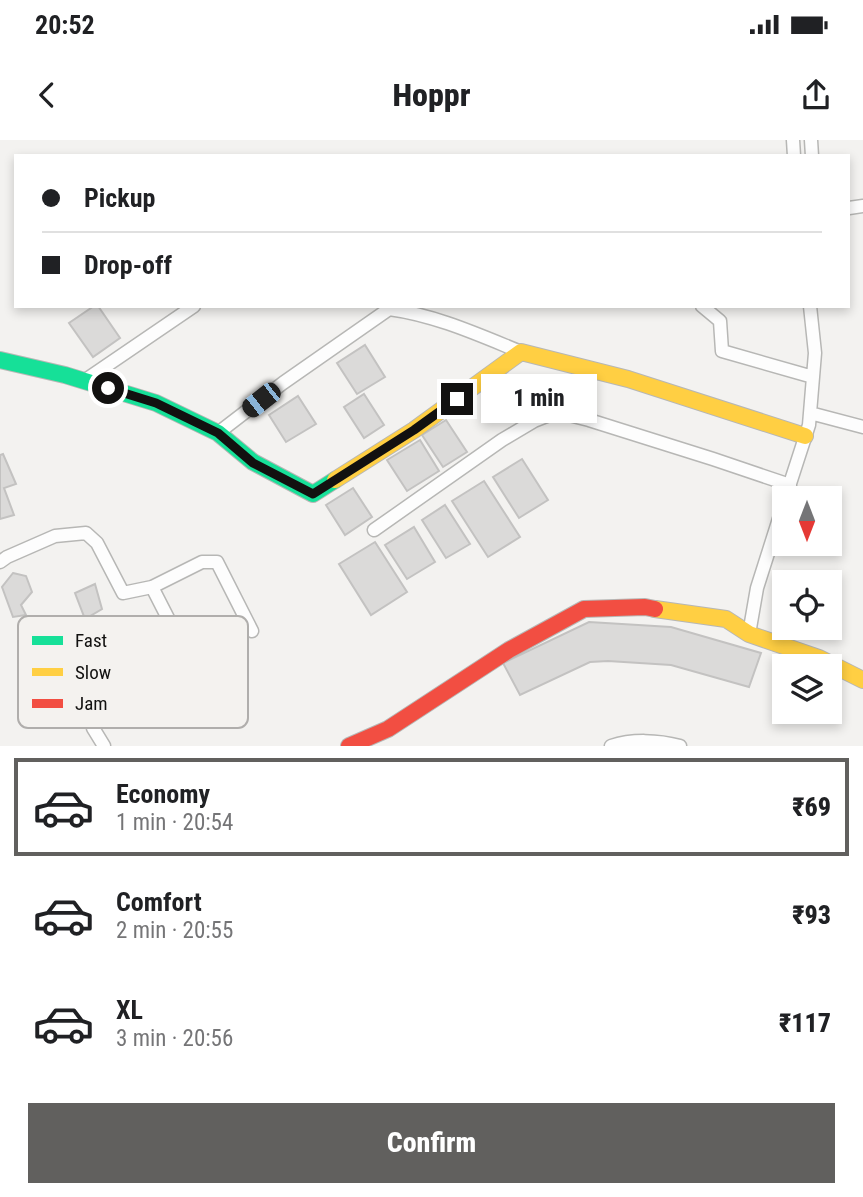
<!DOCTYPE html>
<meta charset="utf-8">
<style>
body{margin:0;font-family:"Roboto Condensed",sans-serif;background:#f6f6f6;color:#202124;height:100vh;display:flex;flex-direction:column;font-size:26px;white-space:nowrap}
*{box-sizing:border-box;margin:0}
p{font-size:23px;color:#757577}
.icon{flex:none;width:38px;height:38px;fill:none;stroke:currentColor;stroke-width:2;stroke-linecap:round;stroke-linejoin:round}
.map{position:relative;height:606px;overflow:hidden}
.panel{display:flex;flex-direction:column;background:#fff;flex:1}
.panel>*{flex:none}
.banner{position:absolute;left:14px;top:14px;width:836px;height:154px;border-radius:0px;box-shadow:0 4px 10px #0003;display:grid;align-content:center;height:154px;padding:0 28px;background:#fff}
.needle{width:46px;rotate:180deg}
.controls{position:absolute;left:772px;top:346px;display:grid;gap:14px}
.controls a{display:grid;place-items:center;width:70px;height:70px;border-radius:0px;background:#fff;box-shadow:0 4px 10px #0003;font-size:35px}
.end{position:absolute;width:32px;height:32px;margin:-16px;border:9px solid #121110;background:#fff;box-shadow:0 0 0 4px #fff}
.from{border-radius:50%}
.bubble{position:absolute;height:49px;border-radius:0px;background:#fff;box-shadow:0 4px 10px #0003;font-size:23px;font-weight:800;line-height:49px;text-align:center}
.car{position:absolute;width:21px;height:42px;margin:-21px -10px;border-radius:9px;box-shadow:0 0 5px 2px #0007;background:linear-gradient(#222 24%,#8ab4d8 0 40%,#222 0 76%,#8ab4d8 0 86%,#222 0)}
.banner b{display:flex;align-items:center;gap:24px;height:66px;font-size:26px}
.banner b+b{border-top:2px solid #e0e0e0}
.banner i{width:18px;height:18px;background:#202124}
ul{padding:12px 0 0;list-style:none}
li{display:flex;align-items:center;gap:21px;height:98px;margin:0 14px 10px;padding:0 14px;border:4px solid transparent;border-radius:0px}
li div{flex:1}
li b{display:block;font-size:26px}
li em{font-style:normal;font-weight:800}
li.current{border-color:#61605e}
li>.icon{width:63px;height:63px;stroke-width:1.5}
.action{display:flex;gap:14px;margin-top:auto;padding:14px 28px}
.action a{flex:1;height:80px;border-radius:0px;background:#61605e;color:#fff;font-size:28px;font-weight:800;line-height:80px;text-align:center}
.status{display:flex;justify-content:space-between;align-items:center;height:49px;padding:0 35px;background:#fff;direction:ltr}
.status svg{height:19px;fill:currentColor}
header{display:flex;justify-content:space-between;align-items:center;height:91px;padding:0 28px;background:#fff;font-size:32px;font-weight:800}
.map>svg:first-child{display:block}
</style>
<div class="status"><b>20:52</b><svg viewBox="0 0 49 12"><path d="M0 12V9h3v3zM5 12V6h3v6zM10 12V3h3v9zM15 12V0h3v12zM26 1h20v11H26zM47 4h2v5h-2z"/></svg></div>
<header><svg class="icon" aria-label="back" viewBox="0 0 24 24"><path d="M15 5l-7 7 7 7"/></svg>Hoppr<svg class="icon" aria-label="share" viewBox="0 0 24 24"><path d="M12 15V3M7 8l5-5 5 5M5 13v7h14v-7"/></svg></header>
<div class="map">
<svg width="863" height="606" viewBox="0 0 863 606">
<rect width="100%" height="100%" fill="#f3f2f0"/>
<path fill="#dbdad9" stroke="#c3c2c1" stroke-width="2" d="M 94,166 L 98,166 L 120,198 L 93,217 L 69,183 Z
M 365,205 L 385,237 L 357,254 L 337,223 Z
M 364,254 L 384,285 L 364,298 L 344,267 Z
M 298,256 L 316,284 L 286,302 L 269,275 Z
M 446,280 L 467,312 L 443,327 L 422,295 Z
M 420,300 L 439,331 L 407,351 L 387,320 Z
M 3,314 L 16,344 L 4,348 L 14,375 L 0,379 L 0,315 Z
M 522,319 L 548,360 L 519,378 L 493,337 Z
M 484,341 L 520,397 L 488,417 L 452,361 Z
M 353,348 L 372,377 L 345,395 L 326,365 Z
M 445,365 L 470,404 L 446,418 L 422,380 Z
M 414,387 L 435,422 L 407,439 L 385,405 Z
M 375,402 L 407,452 L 371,475 L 339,424 Z
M 13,433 L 26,436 L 32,452 L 21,465 L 26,475 L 13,477 L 2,447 Z
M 95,444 L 102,469 L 85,479 L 75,453 Z
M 589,482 L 671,487 L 761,513 L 749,547 L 671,525 L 608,521 L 590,522 L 520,555 L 503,523 Z"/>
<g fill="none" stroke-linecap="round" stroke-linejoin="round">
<defs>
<path id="street" d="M 793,0 L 794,16
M 811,0 L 812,16
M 849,68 L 863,66
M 702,166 L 720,181 L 722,211 L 813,237
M 84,241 L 194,166
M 810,273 L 863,287
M 218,293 L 283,243 L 389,169 C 435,175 479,195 521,212
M 785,359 L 809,285 L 815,213 L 810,166
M 374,390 L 502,300 L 534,281 L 557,272 L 589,280 L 713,319 L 790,345
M 0,422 L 7,417 L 55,396 L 86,393 L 97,403 L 123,453 L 152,447 L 202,422 L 217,422 L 252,491
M 152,447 L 220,580
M 749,494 L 757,448 L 784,363
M 93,588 L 104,606
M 611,606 C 632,599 658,600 680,606"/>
<path id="fast" d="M 0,220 L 65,235 L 156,263 L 218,293 L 253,322 L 313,354 L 335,340"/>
<path id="slow" d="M 335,340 L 414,290 L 521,212 L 628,239 L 805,296
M 655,469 L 726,479 L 749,494 L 819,518 L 863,540"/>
<path id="jam" d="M 349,606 L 388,589 L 509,510 L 584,469 L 645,467 L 655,469"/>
</defs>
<use href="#street" stroke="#b7b7b5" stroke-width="15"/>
<use href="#fast" stroke="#b7b7b5" stroke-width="18"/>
<use href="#slow" stroke="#b7b7b5" stroke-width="18"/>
<use href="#jam" stroke="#b7b7b5" stroke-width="18"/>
<use href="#street" stroke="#fdfdfd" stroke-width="12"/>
<use href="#fast" stroke="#16e098" stroke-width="16"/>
<use href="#slow" stroke="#ffcf43" stroke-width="16"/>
<use href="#jam" stroke="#f24e42" stroke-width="16"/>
</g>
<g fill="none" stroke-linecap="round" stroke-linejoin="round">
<path stroke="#121110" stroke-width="9" d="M 108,248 L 156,263 L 218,293 L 253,323 L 313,354 L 414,290 L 457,259"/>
</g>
<rect x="18" y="476" width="230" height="112" rx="10" fill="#f4f2ef" stroke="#b0aeac" stroke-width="2"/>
<rect x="32" y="496" width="31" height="9" fill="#16e098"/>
<rect x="32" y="528" width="31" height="8" fill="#ffcf43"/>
<rect x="32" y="559" width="31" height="9" fill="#f24e42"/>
<g font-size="19" fill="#121110">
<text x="75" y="507">Fast</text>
<text x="75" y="539">Slow</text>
<text x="75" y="570">Jam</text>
</g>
</svg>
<div class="controls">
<a><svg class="needle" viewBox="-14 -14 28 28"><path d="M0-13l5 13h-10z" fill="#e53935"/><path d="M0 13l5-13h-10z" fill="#757577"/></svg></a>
<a><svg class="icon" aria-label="locate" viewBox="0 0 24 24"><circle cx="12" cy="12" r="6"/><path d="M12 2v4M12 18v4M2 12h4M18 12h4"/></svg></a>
<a><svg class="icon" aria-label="layers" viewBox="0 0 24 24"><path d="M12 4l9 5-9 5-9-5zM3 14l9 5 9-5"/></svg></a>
</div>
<i class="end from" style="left:108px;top:248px"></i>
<i class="end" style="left:457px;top:259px"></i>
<div class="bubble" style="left:481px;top:234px;width:116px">1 min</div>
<i class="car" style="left:261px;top:260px;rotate:232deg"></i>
<div class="banner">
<b><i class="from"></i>Pickup</b>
<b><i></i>Drop-off</b>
</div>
</div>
<section class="panel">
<ul>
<li class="current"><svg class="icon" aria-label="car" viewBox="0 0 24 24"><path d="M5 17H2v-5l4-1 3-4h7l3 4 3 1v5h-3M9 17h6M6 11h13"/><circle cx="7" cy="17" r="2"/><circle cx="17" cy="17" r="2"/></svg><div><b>Economy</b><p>1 min · 20:54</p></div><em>₹69</em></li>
<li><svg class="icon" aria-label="car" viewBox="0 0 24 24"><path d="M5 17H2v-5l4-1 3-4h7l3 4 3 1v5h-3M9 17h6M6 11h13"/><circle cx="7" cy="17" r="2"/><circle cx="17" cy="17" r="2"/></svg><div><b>Comfort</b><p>2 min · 20:55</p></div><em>₹93</em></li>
<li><svg class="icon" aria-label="car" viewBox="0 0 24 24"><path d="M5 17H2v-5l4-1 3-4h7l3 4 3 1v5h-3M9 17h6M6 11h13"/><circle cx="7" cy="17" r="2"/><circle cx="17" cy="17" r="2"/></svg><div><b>XL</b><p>3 min · 20:56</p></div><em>₹117</em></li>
</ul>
<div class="action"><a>Confirm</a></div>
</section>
